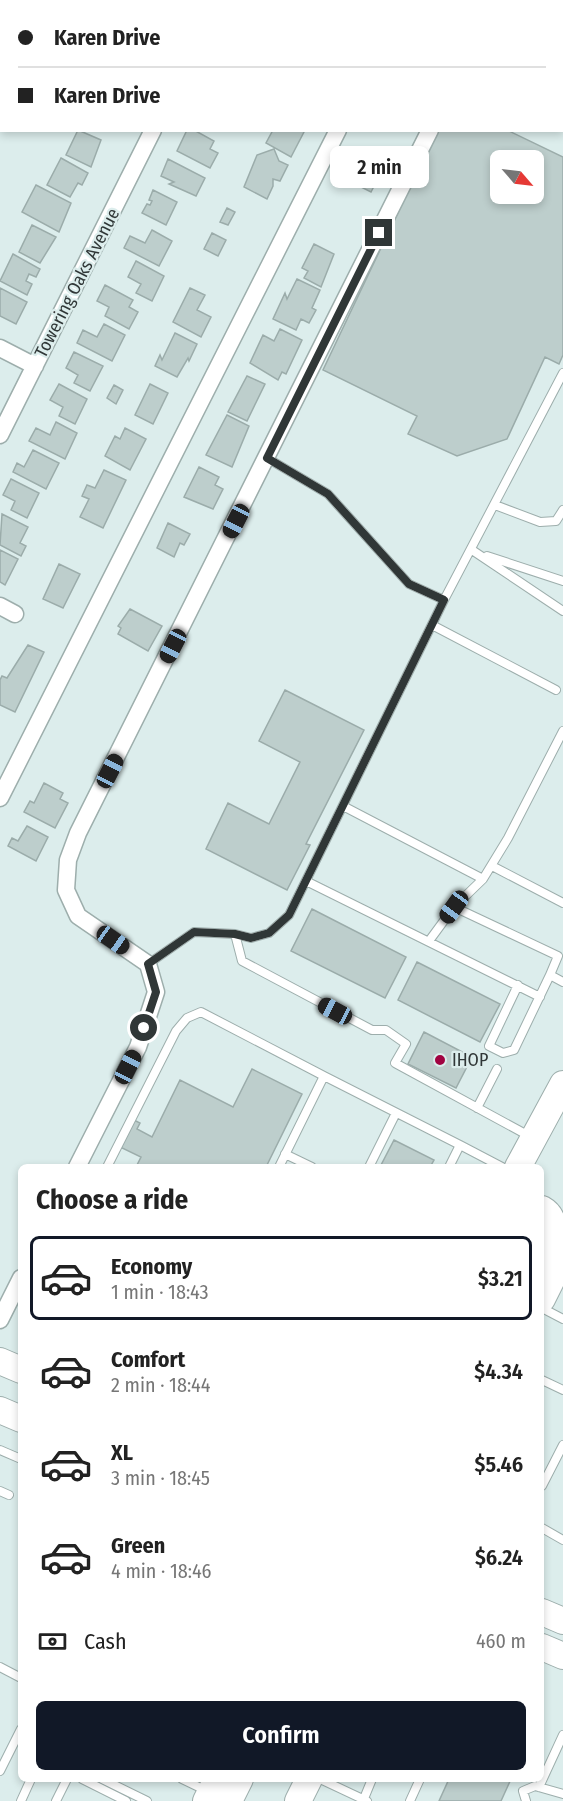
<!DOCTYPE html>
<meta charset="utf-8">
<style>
body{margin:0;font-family:"Fira Sans Condensed",sans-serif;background:#f2f2f2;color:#222;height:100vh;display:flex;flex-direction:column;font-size:22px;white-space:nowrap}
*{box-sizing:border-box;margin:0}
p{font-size:20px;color:#767676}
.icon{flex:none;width:33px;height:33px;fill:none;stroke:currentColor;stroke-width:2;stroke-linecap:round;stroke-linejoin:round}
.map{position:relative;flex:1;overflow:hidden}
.panel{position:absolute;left:18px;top:1164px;width:526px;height:618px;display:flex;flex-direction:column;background:#fff;border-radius:9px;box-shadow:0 3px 9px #0003}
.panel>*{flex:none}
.guide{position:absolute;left:0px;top:0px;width:564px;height:132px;box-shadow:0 3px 9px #0003;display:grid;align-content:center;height:132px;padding:0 18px;background:#fff}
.needle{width:39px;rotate:118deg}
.tools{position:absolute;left:490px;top:150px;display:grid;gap:12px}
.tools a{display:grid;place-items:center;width:54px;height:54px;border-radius:9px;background:#fff;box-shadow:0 3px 9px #0003;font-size:30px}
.end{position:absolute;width:27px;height:27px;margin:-14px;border:8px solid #303737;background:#fff;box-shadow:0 0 0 3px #fff}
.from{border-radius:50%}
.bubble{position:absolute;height:42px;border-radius:9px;background:#fff;box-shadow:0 3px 9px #0003;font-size:20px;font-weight:600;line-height:42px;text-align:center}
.car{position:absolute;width:18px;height:36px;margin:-18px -9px;border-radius:8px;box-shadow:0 0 4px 2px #0007;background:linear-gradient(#222 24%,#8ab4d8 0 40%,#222 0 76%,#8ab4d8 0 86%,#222 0)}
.guide b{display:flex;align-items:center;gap:21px;height:57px;font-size:22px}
.guide b+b{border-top:2px solid #e0e0e0}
.guide i{width:15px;height:15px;background:#222}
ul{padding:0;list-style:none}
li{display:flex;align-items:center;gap:18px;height:84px;margin:0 12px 9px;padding:0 6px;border:3px solid transparent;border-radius:9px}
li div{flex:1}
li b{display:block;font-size:22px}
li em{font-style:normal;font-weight:600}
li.active{border-color:#111827}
li>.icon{width:54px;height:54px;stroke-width:1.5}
h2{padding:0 18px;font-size:27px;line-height:72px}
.pay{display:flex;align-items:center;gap:15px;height:66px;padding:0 18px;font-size:22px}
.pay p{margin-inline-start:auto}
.primary-button{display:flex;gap:12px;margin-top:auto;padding:12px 18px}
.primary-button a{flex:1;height:69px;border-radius:9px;background:#111827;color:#fff;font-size:24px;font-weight:600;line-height:69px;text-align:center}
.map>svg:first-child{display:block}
</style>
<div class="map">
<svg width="563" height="1801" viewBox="0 0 563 1801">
<rect width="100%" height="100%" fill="#dcedec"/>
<path fill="#bdcecc" stroke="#9bacaa" stroke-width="1.5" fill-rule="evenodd" d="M 78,130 L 101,140 L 91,167 L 66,155 Z
M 187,130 L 194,130 L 214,141 L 210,149 L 218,153 L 210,168 L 177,151 Z
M 273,130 L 305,130 L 291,157 L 266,143 Z
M 437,130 L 507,130 L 563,157 L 563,355 L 559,364 L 545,357 L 507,439 L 457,456 L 408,434 L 417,416 L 323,370 ZM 501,160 L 534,160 L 534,194 L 501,194 Z
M 274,149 L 279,161 L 288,165 L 280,181 L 273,179 L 273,186 L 267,199 L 244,187 L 257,155 Z
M 362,149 L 386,163 L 371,192 L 347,180 Z
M 61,158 L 88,173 L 82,185 L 78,183 L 70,197 L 47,185 Z
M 168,159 L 205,178 L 196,196 L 169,184 L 174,182 L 161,176 Z
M 36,185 L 71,203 L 59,232 L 22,212 Z
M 153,190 L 177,202 L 166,225 L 142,213 L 147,204 L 150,205 L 152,201 L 149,200 Z
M 227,208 L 235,212 L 228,225 L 220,222 Z
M 32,225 L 56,237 L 40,263 L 19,252 Z
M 152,230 L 172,241 L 159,266 L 124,248 L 130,236 L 145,243 Z
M 212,233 L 226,240 L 218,256 L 204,249 Z
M 314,244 L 334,254 L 321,287 L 304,278 L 308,271 L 302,268 Z
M 13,254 L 40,269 L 36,277 L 29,274 L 26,281 L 32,284 L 27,295 L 0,281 Z
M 136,261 L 164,276 L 152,301 L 136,293 L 141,284 L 128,277 Z
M 297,279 L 320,290 L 312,308 L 316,310 L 309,323 L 301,319 L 296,330 L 273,319 L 285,293 L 287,299 Z
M 105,285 L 133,300 L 129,307 L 138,312 L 129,329 L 105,316 L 109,307 L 97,301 Z
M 0,288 L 27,302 L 16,324 L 0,316 Z
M 190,288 L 205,295 L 197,310 L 211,317 L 201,337 L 173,322 Z
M 104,324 L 125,335 L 112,361 L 77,343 L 83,330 L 97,337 Z
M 280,329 L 302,340 L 286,374 L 282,372 L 278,380 L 250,363 L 263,335 L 274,341 Z
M 175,333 L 197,344 L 189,361 L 188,358 L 177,377 L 155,366 L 160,355 L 162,360 Z
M 74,352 L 103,366 L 90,391 L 74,383 L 78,375 L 66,368 Z
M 247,376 L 265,384 L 247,421 L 228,412 Z
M 59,384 L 87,399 L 75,424 L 59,416 L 63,407 L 50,400 Z
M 150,384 L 168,393 L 153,424 L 135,415 Z
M 114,385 L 123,390 L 116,404 L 107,398 Z
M 227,415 L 249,426 L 232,467 L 206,455 Z
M 56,422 L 77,433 L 65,459 L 29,441 L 36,428 L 50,435 Z
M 125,428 L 146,439 L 130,470 L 105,456 L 115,436 L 120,439 Z
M 33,450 L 59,463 L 46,489 L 13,472 L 17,463 L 24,467 Z
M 199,467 L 219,477 L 215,485 L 223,489 L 213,509 L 184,497 Z
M 104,470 L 126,480 L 103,528 L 80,517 L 89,499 L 82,496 L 87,485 L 95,488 Z
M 11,479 L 39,493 L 27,518 L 11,510 L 15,501 L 3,495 Z
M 2,514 L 28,527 L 20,543 L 26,546 L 21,556 L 0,545 Z
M 168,523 L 190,534 L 184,545 L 180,543 L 174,557 L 157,548 Z
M 0,550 L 18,559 L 5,585 L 0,582 Z
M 59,564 L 80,574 L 63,608 L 43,599 Z
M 130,609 L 162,626 L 148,651 L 118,634 L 121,628 L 118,626 Z
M 28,645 L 44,652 L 15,712 L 0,705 L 0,680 L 2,676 L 7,678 Z
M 285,690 L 364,730 L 306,844 L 310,845 L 287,890 L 206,849 L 228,803 L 269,824 L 300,762 L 259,741 Z
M 44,783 L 63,793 L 60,799 L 68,803 L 55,828 L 24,812 L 30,801 L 34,803 Z
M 27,826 L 48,837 L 36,861 L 8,846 L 12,838 L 18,841 Z
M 312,909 L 406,957 L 385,998 L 291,951 Z
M 417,962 L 500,1004 L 480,1042 L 398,1000 Z
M 424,1032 L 472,1057 L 456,1088 L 408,1064 Z
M 252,1069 L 302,1094 L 266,1167 L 136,1167 L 141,1157 L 120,1147 L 134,1120 L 140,1123 L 137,1129 L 152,1137 L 180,1080 L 233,1107 Z
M 394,1140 L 434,1160 L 430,1167 L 380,1167 Z
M 449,1779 L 511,1779 L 501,1801 L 439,1801 Z"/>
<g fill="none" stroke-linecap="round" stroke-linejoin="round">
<defs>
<path id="service" d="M 267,458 L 328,494 L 409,584 L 444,600
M 495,505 L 540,522 L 556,521 L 563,510
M 472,550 L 563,611
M 487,556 L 563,581
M 432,625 L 556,690
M 343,806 L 483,879
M 492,866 L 563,903
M 306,881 L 540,997
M 454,907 L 558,956 L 550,975 L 563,982
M 235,934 L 242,961 L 372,1030 L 386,1030 L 406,1044 L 395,1063 L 531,1137
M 429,941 L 454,907 L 483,879 L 508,838 L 563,731
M 148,964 L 194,932 L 235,934 L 251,938 L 269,933 L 289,915 L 444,600 L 563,373
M 518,985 L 489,1046 L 503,1053 L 514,1050 L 550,975
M 324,1076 L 460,1145 L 449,1167
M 477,1108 L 497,1069
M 460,1145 L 502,1167
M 285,1154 L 312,1167
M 107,1167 L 176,1031 L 187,1018 L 201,1012 L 324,1076 L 279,1167
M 369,1167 L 396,1113
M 542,1308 L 563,1319
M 542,1380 L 563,1390
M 0,1450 L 21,1459
M 542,1486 L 563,1445
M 0,1491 L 9,1495
M 542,1528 L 563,1540
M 0,1667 L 21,1678
M 0,1771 L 21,1729
M 82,1779 L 126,1801
M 102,1779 L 147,1801
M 182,1779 L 207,1791
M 320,1779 L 367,1801
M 539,1787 L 563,1735
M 21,1801 L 31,1779
M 56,1801 L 67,1779
M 363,1801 L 372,1779
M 410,1801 L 420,1779
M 526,1801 L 523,1791 L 535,1786 L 563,1794"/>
<path id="minor" d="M 219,2 L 219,0
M 403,2 L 404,0
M 496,2 L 497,0
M 0,348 L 35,366
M 0,435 L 153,130
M 0,606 L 15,614
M 0,798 L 338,130
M 77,1167 L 138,1047 L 156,992 L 148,964 L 78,916 L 66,890 L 68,860 L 78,833 L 430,130
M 0,1320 L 21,1278"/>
<path id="primary" d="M 518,1167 L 563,1084
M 542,1209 C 563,1221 549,1253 542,1271
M 542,1299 L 563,1257
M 0,1361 L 21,1370
M 0,1410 L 21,1419
M 542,1612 L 563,1621
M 542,1647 L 563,1656
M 206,1801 L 217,1779
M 229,1801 L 240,1779
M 298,1801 L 309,1779"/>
</defs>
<use href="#service" stroke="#9daeac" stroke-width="10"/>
<use href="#minor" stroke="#9daeac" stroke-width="19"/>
<use href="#primary" stroke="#9daeac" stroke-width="28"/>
<use href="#service" stroke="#fff" stroke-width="8"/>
<use href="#minor" stroke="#fff" stroke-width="16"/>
<use href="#primary" stroke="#fff" stroke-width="26"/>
</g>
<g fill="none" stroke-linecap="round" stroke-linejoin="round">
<path stroke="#303737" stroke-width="8" d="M 144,1028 L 156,992 L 148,964 L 194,932 L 235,934 L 251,938 L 269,933 L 289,915 L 444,600 L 409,584 L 328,494 L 267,458 L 379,233"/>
</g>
<circle fill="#a10341" stroke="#dcedec" stroke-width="2" cx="440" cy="1060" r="6"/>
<g text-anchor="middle" stroke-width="4.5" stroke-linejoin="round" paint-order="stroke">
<g font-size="18" fill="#303737" stroke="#dcedec">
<text transform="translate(77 283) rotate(-63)" y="6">Towering Oaks Avenue</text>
</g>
<g font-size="18" fill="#303737" stroke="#dcedec" text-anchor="start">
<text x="452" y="1066">IHOP</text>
</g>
</g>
</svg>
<div class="tools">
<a><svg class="needle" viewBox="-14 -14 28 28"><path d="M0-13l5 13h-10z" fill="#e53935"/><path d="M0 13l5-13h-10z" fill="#767676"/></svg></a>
</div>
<i class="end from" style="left:144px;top:1028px"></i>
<i class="end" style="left:379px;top:233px"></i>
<div class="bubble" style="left:330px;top:146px;width:99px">2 min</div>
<i class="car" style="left:236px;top:521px;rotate:207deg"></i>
<i class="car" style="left:173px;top:646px;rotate:207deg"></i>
<i class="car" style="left:110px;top:771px;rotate:27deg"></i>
<i class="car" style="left:454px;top:907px;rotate:216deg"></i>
<i class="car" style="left:113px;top:940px;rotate:125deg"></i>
<i class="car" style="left:335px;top:1011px;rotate:298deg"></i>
<i class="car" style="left:128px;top:1067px;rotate:27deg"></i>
<div class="guide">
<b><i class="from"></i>Karen Drive</b>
<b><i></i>Karen Drive</b>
</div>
<section class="panel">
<h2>Choose a ride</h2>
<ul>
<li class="active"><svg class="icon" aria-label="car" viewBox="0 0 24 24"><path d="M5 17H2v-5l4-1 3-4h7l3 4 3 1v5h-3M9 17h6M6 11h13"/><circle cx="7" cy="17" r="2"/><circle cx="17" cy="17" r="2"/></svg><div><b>Economy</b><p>1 min · 18:43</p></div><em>$3.21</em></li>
<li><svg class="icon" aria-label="car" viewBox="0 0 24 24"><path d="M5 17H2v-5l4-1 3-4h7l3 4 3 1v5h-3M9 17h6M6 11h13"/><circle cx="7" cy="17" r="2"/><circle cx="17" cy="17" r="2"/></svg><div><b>Comfort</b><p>2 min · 18:44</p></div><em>$4.34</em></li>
<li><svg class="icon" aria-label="car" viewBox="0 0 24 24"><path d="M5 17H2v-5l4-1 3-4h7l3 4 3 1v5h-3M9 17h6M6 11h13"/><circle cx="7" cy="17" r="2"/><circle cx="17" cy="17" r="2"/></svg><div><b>XL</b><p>3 min · 18:45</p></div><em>$5.46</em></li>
<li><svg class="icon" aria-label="car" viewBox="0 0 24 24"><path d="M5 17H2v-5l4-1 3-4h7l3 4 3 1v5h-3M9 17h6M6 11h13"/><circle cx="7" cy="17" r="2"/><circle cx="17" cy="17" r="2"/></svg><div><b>Green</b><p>4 min · 18:46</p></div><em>$6.24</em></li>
</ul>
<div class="pay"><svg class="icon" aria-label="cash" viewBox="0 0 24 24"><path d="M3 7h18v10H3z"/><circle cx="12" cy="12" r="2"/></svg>Cash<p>460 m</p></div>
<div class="primary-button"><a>Confirm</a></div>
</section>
</div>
